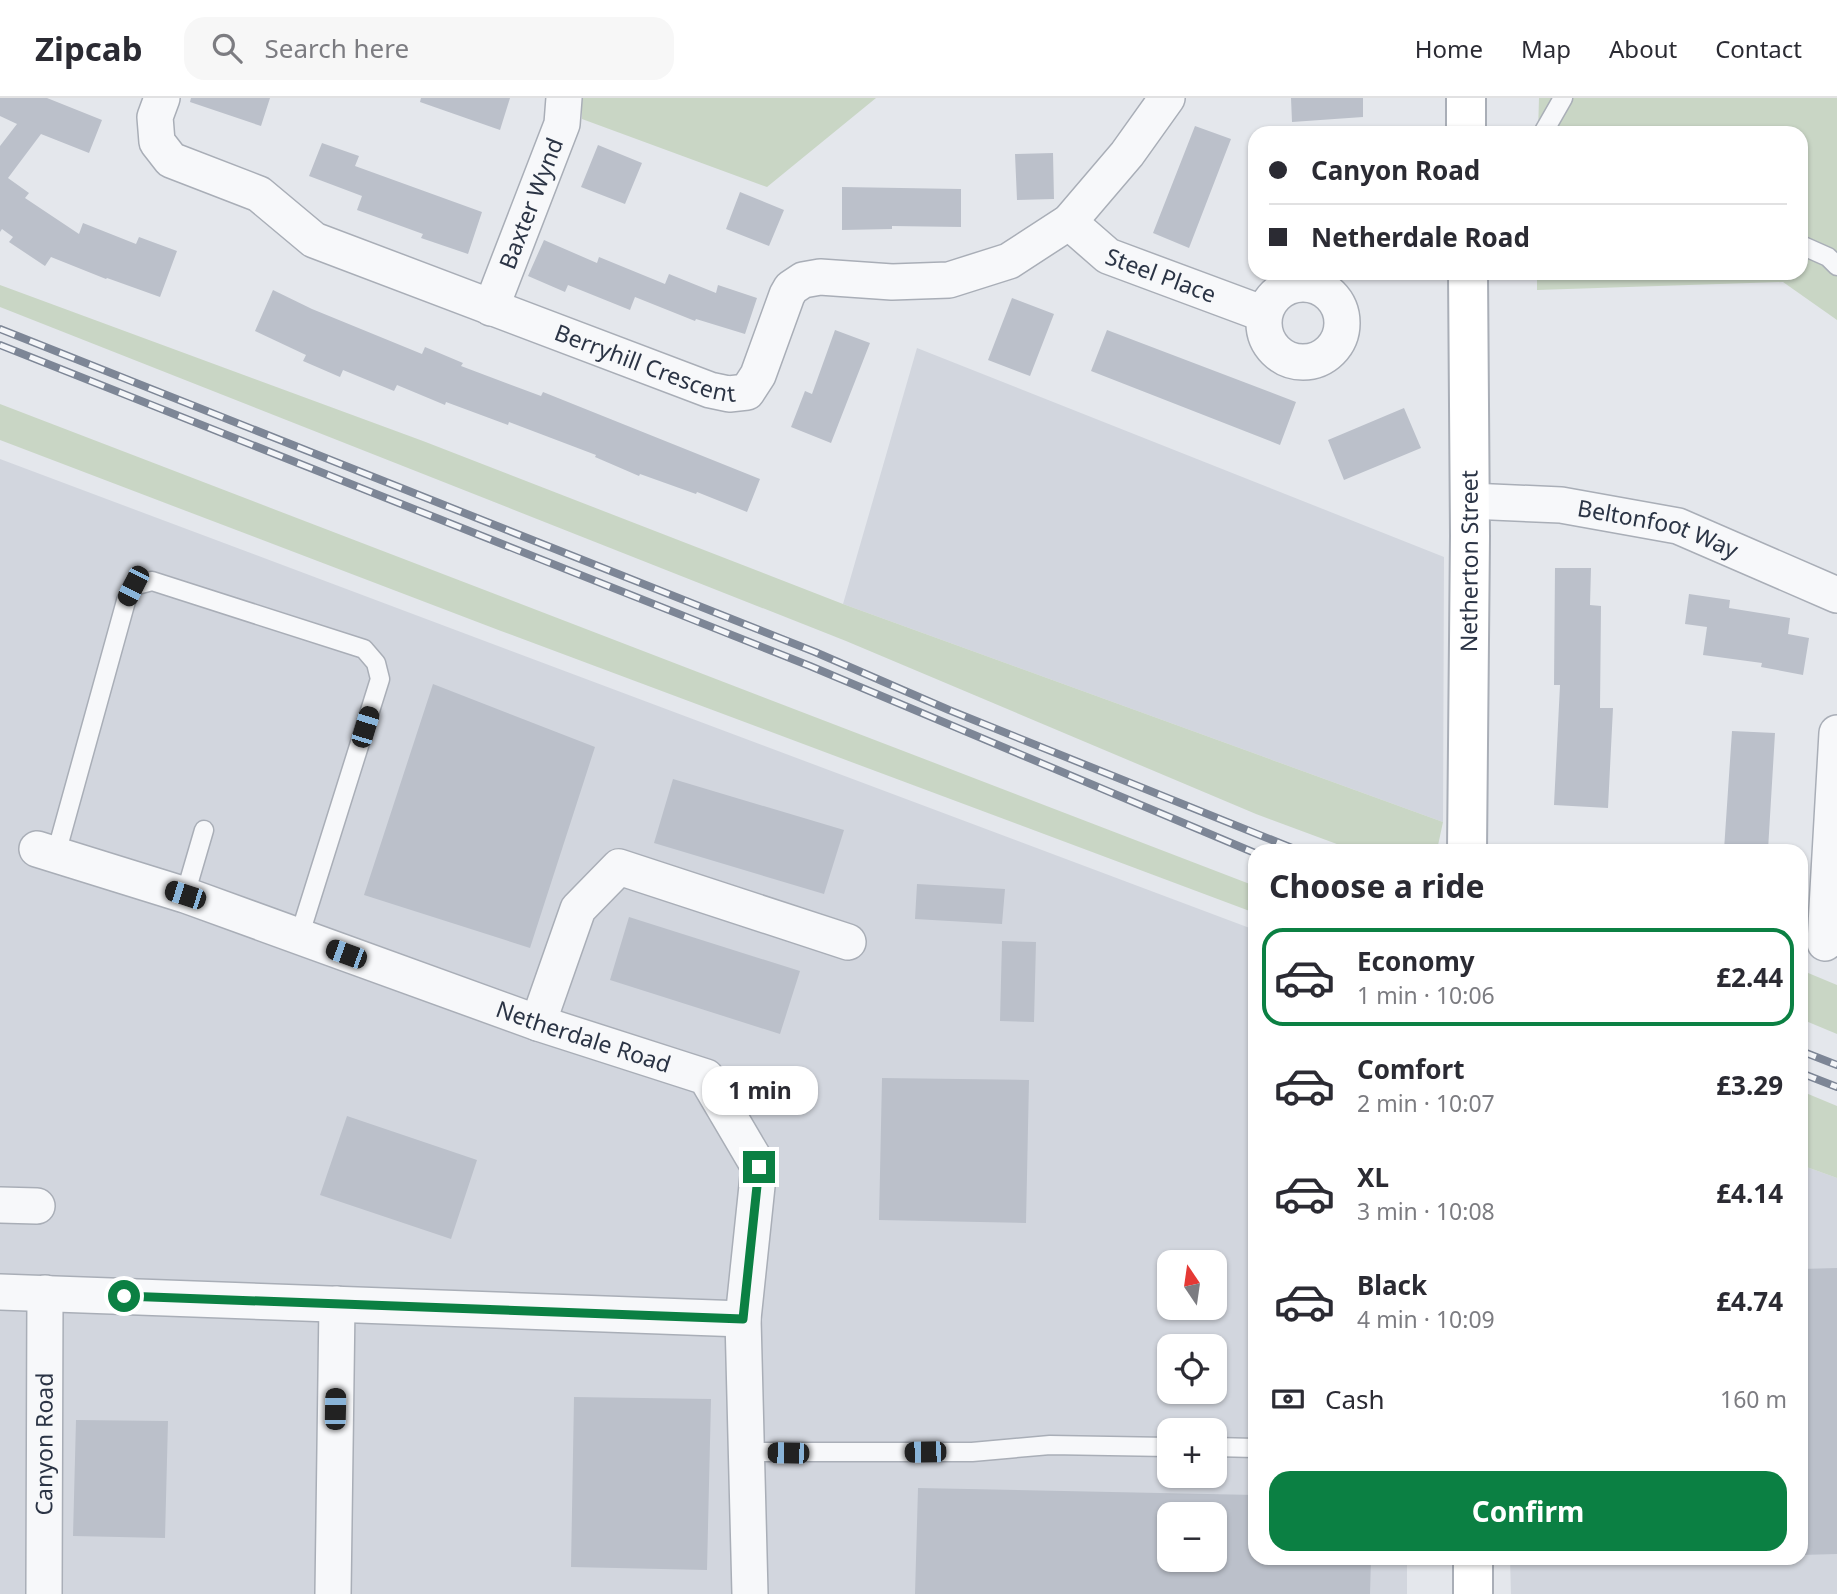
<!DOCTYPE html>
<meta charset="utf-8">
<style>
body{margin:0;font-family:"Noto Sans",sans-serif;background:#f7f7f7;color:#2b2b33;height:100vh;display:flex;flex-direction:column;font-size:26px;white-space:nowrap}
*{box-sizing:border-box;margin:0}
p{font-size:23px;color:#7c7c81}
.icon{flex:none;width:38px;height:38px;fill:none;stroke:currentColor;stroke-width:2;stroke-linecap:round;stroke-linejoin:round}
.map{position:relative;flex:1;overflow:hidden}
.sheet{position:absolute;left:1248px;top:746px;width:560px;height:721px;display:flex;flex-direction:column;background:#fff;border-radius:21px;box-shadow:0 2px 5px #0004}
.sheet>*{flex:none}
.guide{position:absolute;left:1248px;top:28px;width:560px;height:154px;border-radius:21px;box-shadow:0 2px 5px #0004;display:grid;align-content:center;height:154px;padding:0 21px;background:#fff}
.needle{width:46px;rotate:347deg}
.buttons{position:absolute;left:1157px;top:1152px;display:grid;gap:14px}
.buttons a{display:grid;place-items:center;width:70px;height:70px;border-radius:14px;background:#fff;box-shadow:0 2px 5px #0004;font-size:35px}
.end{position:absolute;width:32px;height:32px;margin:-16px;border:9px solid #0b8043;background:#fff;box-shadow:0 0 0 4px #fff}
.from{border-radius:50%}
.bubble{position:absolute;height:49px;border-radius:21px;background:#fff;box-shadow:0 2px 5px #0004;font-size:23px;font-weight:700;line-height:49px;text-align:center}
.car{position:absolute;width:21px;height:42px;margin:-21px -10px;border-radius:9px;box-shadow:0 0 5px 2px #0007;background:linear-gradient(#222 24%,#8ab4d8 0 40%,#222 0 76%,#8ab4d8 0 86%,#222 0)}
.guide b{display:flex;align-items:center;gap:24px;height:66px;font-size:26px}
.guide b+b{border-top:2px solid #e1e1e2}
.guide i{width:18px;height:18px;background:#2b2b33}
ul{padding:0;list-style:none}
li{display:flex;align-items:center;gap:21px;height:98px;margin:0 14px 10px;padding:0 7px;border:4px solid transparent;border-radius:21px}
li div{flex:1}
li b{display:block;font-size:26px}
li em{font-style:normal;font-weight:700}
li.current{border-color:#0b8043}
li>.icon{width:63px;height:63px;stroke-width:1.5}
h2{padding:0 21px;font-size:32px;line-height:84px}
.pay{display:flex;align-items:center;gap:18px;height:77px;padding:0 21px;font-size:26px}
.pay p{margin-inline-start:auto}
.cta{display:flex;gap:14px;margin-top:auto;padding:14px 21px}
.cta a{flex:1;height:80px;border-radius:21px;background:#0b8043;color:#fff;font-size:28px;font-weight:700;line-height:80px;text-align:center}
header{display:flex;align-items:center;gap:42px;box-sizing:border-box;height:98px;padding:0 35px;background:#fff;border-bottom:2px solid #e1e1e2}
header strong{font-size:33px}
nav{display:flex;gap:38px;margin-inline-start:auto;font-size:24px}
.search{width:490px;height:63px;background:#f7f7f7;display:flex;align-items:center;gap:18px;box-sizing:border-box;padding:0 24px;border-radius:21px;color:#7c7c81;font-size:26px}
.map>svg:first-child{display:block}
</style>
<header>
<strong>Zipcab</strong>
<div class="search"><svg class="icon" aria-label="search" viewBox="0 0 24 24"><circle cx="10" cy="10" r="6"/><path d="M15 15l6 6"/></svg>Search here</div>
<nav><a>Home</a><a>Map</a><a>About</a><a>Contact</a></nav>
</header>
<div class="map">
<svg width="1837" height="1496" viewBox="0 0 1837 1496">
<rect width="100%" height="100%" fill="#e4e7ec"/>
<path fill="#d2d6de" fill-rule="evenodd" d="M 917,250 L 1444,459 L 1443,724 L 843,506 Z
M 0,361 L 1255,832 L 1255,1460 L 1407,1460 L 1407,1496 L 0,1496 ZM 1169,1164 L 1214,1164 L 1214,1209 L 1169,1209 ZM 1169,1248 L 1214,1248 L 1214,1293 L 1169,1293 ZM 1169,1332 L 1214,1332 L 1214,1377 L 1169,1377 ZM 1169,1416 L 1214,1416 L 1214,1461 L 1169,1461 Z
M 1801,1067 L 1837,1080 L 1837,1496 L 1511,1496 L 1510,1460 L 1801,1460 Z"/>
<path fill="#c9d6c5" d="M 582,0 L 876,0 L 767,89 L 582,21 Z
M 1539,0 L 1837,0 L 1837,222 L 1783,184 L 1537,192 L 1537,175 L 1801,175 L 1801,35 L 1538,35 Z
M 0,187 L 423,343 L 843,506 L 1443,724 L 1437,752 L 1353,752 L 1256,716 L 846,543 L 0,209 Z
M 0,306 L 1255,788 L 1255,815 L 501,533 L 0,342 Z
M 1801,872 L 1837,887 L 1837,936 L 1801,921 Z
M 1801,993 L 1837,1008 L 1837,1080 L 1801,1067 Z"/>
<path fill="#bbc0ca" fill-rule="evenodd" d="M 0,0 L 47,0 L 102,22 L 89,55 L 41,36 L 8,80 L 29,95 L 25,100 L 79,136 L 83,125 L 136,146 L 139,139 L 177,153 L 160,199 L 107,180 L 106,181 L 51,159 L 45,168 L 9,144 L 13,139 L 2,131 L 0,134 L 0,48 L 17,26 L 0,18 Z
M 191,0 L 270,0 L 261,28 L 190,4 Z
M 421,0 L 510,0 L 500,32 L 420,4 Z
M 1291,0 L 1363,0 L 1363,19 L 1292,24 Z
M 1195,28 L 1231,41 L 1189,150 L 1153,135 Z
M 322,45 L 359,58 L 355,68 L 482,114 L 468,156 L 421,140 L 423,136 L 357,112 L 362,98 L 309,78 Z
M 598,47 L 642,65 L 625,106 L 581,89 Z
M 1053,55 L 1054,101 L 1017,102 L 1015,56 Z
M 842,89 L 961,91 L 961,129 L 892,128 L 892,131 L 842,132 Z
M 740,94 L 784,112 L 769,148 L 726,131 Z
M 544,142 L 597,165 L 599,159 L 665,186 L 669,176 L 716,195 L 718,187 L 757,200 L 745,236 L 696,221 L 695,223 L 635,199 L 630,212 L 568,187 L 565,194 L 528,178 Z
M 273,192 L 312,211 L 422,256 L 425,249 L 463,265 L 461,268 L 541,298 L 543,294 L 760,381 L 747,414 L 697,394 L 696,396 L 640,376 L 639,378 L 595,359 L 596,357 L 509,324 L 508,327 L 446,304 L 445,307 L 397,287 L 394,293 L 343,272 L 340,279 L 303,263 L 306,257 L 255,233 Z
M 1012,200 L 1054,216 L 1030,278 L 988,262 Z
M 835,232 L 870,245 L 831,345 L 791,329 L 805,293 L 812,296 Z
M 1107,232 L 1296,304 L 1280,347 L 1091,273 Z
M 1404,310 L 1421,350 L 1344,382 L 1328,342 Z
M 1555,470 L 1591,470 L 1590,507 L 1601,508 L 1600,610 L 1613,610 L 1608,710 L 1554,707 L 1560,587 L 1554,587 Z
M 1689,496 L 1730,502 L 1729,510 L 1790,520 L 1788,536 L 1809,540 L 1803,577 L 1761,569 L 1762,565 L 1703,557 L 1707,529 L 1685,526 Z
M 433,586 L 595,649 L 530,850 L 364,797 Z
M 1732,633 L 1775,635 L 1768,752 L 1724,752 Z
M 673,681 L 844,732 L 824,796 L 654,745 Z
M 917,786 L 1005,791 L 1002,826 L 915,821 Z
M 629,819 L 800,873 L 780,936 L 610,882 Z
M 1002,843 L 1036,844 L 1034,924 L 1000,923 Z
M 882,980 L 1029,982 L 1026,1125 L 879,1122 Z
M 347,1018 L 477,1062 L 451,1141 L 320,1097 Z
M 1837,1170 L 1837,1456 L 1801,1457 L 1801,1171 Z
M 574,1299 L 711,1301 L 707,1472 L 571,1469 Z
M 76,1322 L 168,1323 L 165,1440 L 73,1438 Z
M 918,1390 L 1255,1397 L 1255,1460 L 1371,1460 L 1370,1496 L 915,1496 ZM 1169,1416 L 1214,1416 L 1214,1461 L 1169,1461 Z"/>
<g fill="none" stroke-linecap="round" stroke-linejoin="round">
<defs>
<path id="lane" d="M 1543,35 L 1563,0
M 1801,147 L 1828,159 L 1837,168
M 56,756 L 126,503 L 133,488 L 152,483 L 364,551 L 376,565 L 380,581 L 299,839
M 185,797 L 204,732
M 1214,1349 L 1255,1350
M 746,1354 L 972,1354 L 1050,1347 L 1169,1349"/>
<g id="street">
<path id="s1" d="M 162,0 L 155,19 L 157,44 L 171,62 L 259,96 L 314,142 L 710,292 L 729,296 L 747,294 L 758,277 L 787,197 L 791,190 L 803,182 L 820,179 L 892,184 L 949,182 L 1009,163 L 1069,124 L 1127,56 L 1167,0"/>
<path id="s2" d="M 1069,124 L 1108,158 L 1264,216"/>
<circle cx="1303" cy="225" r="39"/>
<path id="s3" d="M 491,210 L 562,26 L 564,0"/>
<path id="s4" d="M 1470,403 L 1561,407 L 1678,428 L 1837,497"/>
<path id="s5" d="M 37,751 L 185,797 L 538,925 L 706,979 L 759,1069 L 743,1221 L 750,1496"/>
<path d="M 1825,845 L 1837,635"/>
<path d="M 538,925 L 578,811 L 619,769 L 848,844"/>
<path d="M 0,1107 L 37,1108"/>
<path d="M 0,1194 L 743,1221"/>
<path id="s6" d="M 44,1496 L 45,1195"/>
<path d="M 333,1496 L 337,1206"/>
</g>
<g id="secondary">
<path d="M 1466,0 L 1466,35"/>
<path id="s7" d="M 1467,752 L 1470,438 L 1468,175"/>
<path d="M 1473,1460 L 1473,1496"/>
</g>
</defs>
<use href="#lane" stroke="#a9aeb7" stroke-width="21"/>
<use href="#street" stroke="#a9aeb7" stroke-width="38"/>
<use href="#secondary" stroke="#a9aeb7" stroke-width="42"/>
<use href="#lane" stroke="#f7f8fa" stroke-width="18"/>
<use href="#street" stroke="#f7f8fa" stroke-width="35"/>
<use href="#secondary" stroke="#fff" stroke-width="38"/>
<defs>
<path id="rail" d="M 0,231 L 815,554 L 949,612 L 1297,752
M 0,247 L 810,568 L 1255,755
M 1801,953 L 1837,967
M 1801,975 L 1837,989"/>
</defs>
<use href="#rail" stroke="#7d8696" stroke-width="8"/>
<use href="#rail" stroke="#f4f6f9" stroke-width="5" stroke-dasharray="16" stroke-linecap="butt"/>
</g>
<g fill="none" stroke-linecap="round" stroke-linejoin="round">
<path stroke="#0b8043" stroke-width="9" d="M 124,1198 L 743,1221 L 759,1069"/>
</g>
<g text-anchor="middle" stroke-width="6" stroke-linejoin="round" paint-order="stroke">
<g font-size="23" fill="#2b3445" stroke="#f4f6f9">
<text dy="8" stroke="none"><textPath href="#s3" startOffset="112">Baxter Wynd</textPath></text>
<text dy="8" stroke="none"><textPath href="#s2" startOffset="108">Steel Place</textPath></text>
<text dy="8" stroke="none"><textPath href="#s1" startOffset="588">Berryhill Crescent</textPath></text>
<text dy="8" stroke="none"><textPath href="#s4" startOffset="191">Beltonfoot Way</textPath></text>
<text dy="8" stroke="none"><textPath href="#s7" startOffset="289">Netherton Street</textPath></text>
<text dy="8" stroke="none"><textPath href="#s5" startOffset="578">Netherdale Road</textPath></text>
<text dy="8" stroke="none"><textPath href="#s6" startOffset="150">Canyon Road</textPath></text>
</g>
</g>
</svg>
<div class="buttons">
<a><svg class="needle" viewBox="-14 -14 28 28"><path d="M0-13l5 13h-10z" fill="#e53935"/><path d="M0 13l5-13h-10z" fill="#7c7c81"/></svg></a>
<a><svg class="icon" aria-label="locate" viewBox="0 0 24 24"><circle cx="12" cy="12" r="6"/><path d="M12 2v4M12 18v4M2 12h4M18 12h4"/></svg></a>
<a>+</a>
<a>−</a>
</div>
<i class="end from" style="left:124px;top:1198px"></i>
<i class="end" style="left:759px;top:1069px"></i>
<div class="bubble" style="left:702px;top:968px;width:116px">1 min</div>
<i class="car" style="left:133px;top:488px;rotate:207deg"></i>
<i class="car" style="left:365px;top:629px;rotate:17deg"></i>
<i class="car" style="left:185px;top:797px;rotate:288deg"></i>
<i class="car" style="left:346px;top:856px;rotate:290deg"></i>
<i class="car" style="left:335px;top:1311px;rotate:1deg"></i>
<i class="car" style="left:925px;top:1354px;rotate:269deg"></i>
<i class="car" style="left:788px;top:1355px;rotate:271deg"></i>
<div class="guide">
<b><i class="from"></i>Canyon Road</b>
<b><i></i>Netherdale Road</b>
</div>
<section class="sheet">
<h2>Choose a ride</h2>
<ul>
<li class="current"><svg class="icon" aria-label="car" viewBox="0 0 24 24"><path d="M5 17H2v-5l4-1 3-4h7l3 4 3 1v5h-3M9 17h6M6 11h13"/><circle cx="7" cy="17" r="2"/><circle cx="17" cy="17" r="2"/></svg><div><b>Economy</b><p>1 min · 10:06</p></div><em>£2.44</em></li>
<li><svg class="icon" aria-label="car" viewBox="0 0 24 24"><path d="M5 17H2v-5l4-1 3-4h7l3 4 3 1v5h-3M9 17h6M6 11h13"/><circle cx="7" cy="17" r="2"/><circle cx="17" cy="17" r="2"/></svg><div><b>Comfort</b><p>2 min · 10:07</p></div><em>£3.29</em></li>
<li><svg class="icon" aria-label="car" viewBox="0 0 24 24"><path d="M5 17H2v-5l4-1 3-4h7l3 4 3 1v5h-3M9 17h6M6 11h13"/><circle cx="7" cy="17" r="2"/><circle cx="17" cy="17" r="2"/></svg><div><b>XL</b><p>3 min · 10:08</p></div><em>£4.14</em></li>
<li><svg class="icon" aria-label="car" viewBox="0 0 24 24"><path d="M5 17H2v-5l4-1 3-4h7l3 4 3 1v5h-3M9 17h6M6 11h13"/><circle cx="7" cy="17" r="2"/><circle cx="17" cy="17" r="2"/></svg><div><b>Black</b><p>4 min · 10:09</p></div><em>£4.74</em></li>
</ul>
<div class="pay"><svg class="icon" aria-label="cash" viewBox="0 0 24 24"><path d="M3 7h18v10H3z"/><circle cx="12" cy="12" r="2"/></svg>Cash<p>160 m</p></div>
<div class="cta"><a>Confirm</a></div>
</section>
</div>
